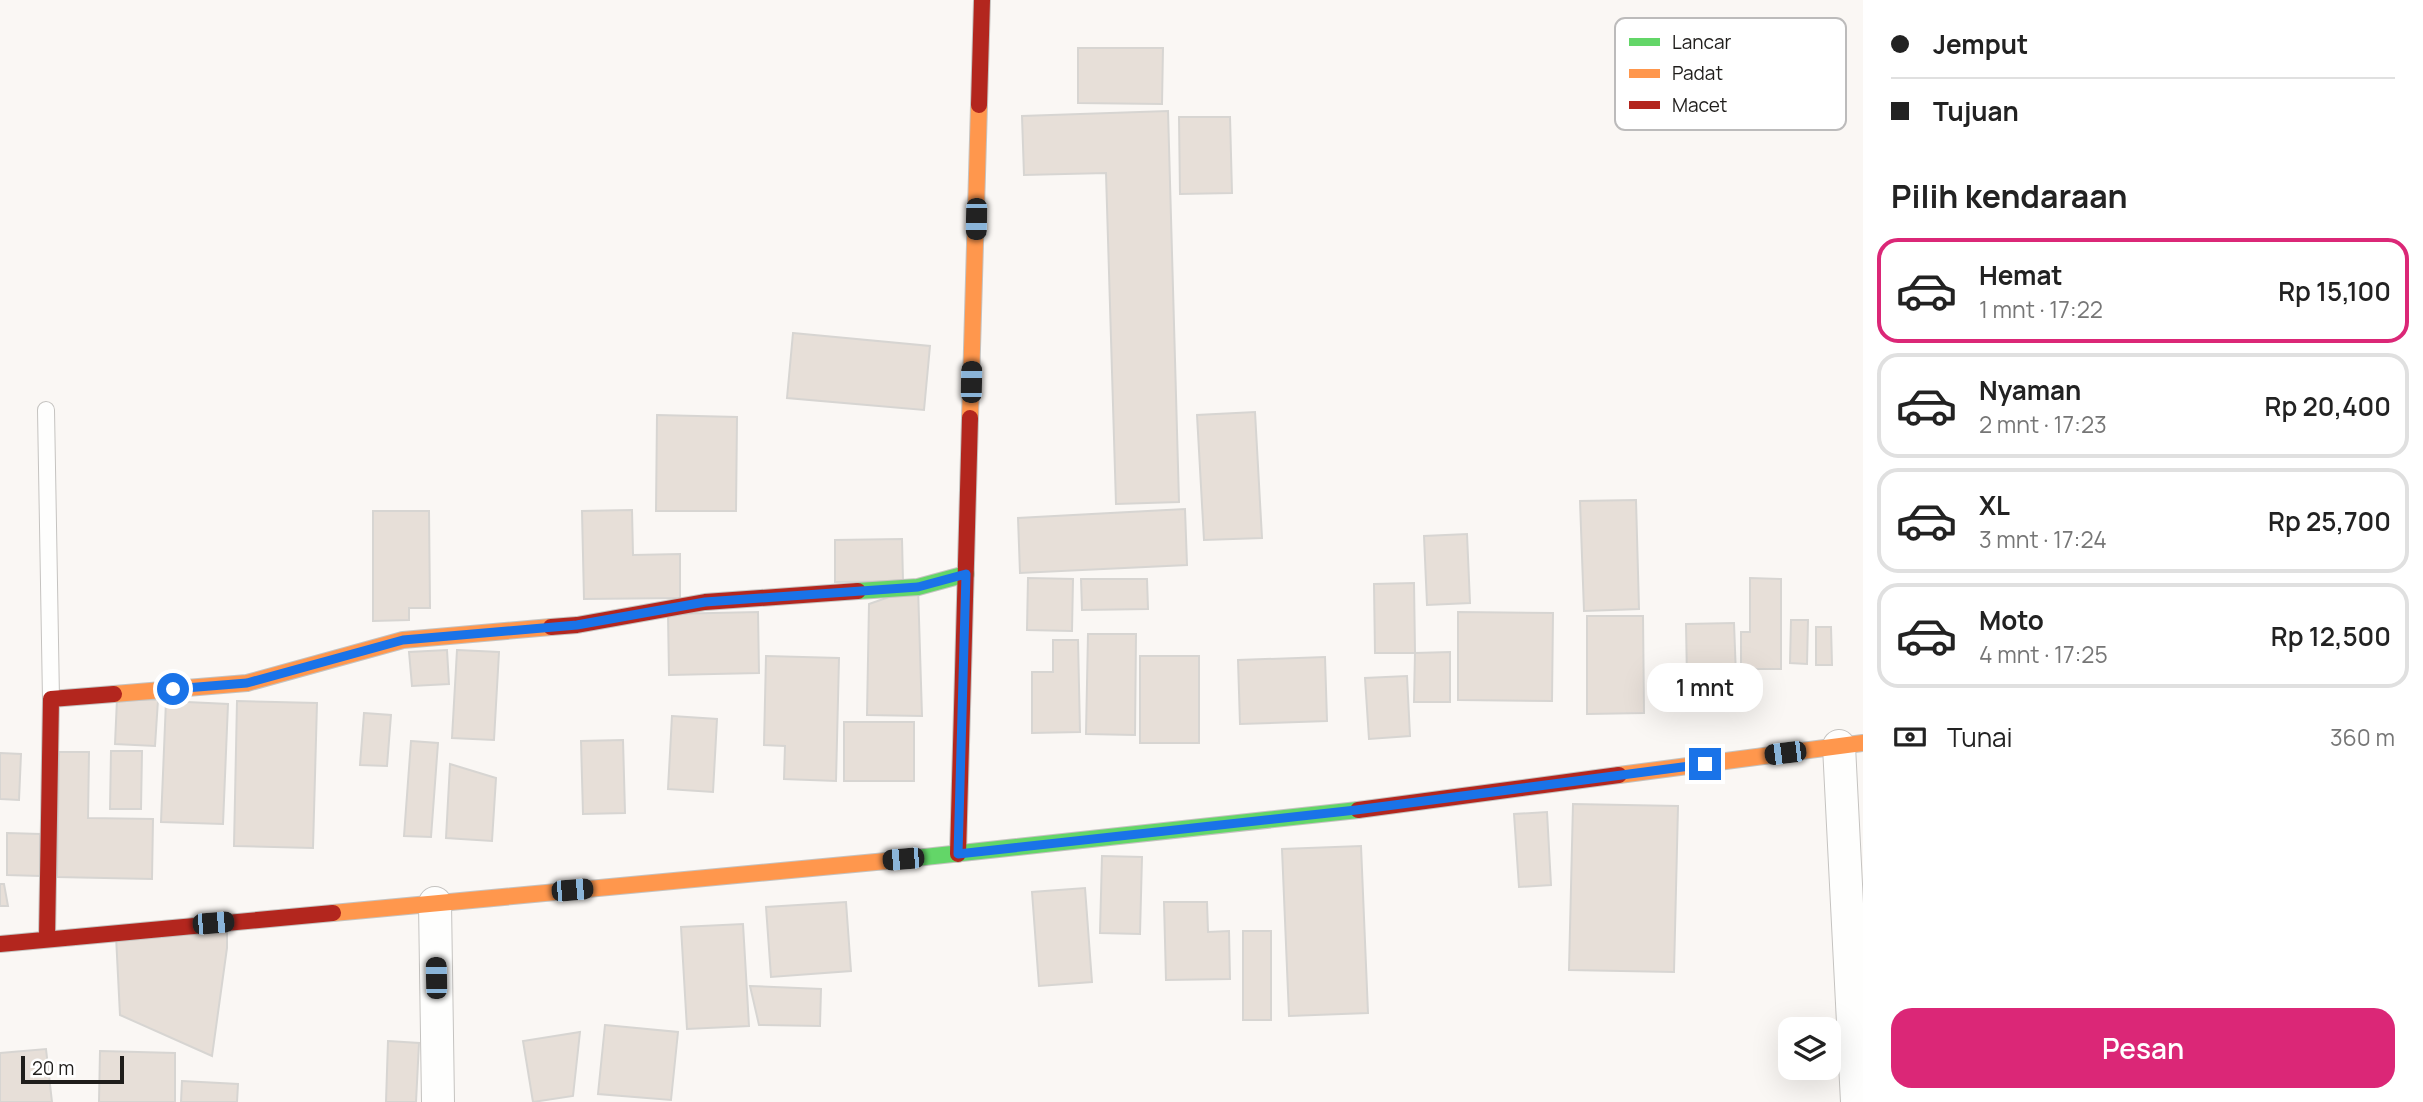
<!DOCTYPE html>
<html lang="id">
<meta charset="utf-8">
<style>
body{margin:0;font-family:Manrope,sans-serif;background:#f6f6f6;color:#222;height:100vh;display:flex;flex-direction:column;font-size:26px;white-space:nowrap}
*{box-sizing:border-box;margin:0}
p{font-size:23px;color:#767676}
.icon{flex:none;width:38px;height:38px;fill:none;stroke:currentColor;stroke-width:2;stroke-linecap:round;stroke-linejoin:round}
.map{position:relative;flex:1;overflow:hidden}
.details{display:flex;flex-direction:column;background:#fff;width:560px}
.details>*{flex:none}
.banner{display:grid;align-content:center;height:154px;padding:0 28px;background:#fff}
.tools{position:absolute;left:1778px;top:1017px;display:grid;gap:14px}
.tools a{display:grid;place-items:center;width:63px;height:63px;border-radius:14px;background:#fff;box-shadow:0 7px 28px #0002;font-size:35px}
.scale{position:absolute;left:21px;bottom:18px;width:103px;box-sizing:border-box;padding-left:7px;border:4px solid #1f1d1b;border-top:0;font-size:19px;line-height:24px;white-space:nowrap;color:#1f1d1b;-webkit-text-stroke:5px #fff;paint-order:stroke}
.end{position:absolute;width:32px;height:32px;margin:-16px;border:9px solid #1a73e8;background:#fff;box-shadow:0 0 0 4px #fff}
.from{border-radius:50%}
.bubble{position:absolute;height:49px;border-radius:21px;background:#fff;box-shadow:0 7px 28px #0002;font-size:23px;font-weight:600;line-height:49px;text-align:center}
.car{position:absolute;width:21px;height:42px;margin:-21px -10px;border-radius:9px;box-shadow:0 0 5px 2px #0007;background:linear-gradient(#222 24%,#8ab4d8 0 40%,#222 0 76%,#8ab4d8 0 86%,#222 0)}
.banner b{display:flex;align-items:center;gap:24px;height:66px;font-size:26px}
.banner b+b{border-top:2px solid #e0e0e0}
.banner i{width:18px;height:18px;background:#222}
ul{padding:0;list-style:none}
li{display:flex;align-items:center;gap:21px;height:105px;margin:0 14px 10px;padding:0 14px;border:4px solid #e0e0e0;border-radius:21px}
li div{flex:1}
li b{display:block;font-size:26px}
li em{font-style:normal;font-weight:600}
li.selected{border-color:#db2777}
li>.icon{width:63px;height:63px;stroke-width:1.5}
h2{padding:0 28px;font-size:32px;line-height:84px}
.pay{display:flex;align-items:center;gap:18px;height:77px;padding:0 28px;font-size:26px}
.pay p{margin-inline-start:auto}
.primary-button{display:flex;gap:14px;margin-top:auto;padding:14px 28px}
.primary-button a{flex:1;height:80px;border-radius:21px;background:#db2777;color:#fff;font-size:28px;font-weight:600;line-height:80px;text-align:center}
main{display:flex;flex:1;min-height:0}
.map>svg:first-child{display:block}
</style>
<main>
<div class="map">
<svg width="1863" height="1102" viewBox="0 0 1863 1102">
<rect width="100%" height="100%" fill="#faf7f4"/>
<path fill="#e7dfd8" stroke="#d7d5d2" stroke-width="2" d="M 1078,48 L 1163,48 L 1162,104 L 1078,103 Z
M 1168,111 L 1179,502 L 1116,504 L 1106,173 L 1024,175 L 1022,116 Z
M 1179,117 L 1230,117 L 1232,193 L 1180,194 Z
M 793,333 L 930,346 L 924,410 L 787,398 Z
M 1255,412 L 1262,538 L 1204,540 L 1197,415 Z
M 657,415 L 737,417 L 736,511 L 656,511 Z
M 1636,500 L 1639,609 L 1584,611 L 1580,501 Z
M 1185,509 L 1187,565 L 1020,573 L 1018,518 Z
M 632,510 L 633,555 L 680,554 L 680,598 L 584,599 L 582,511 Z
M 373,511 L 429,511 L 430,608 L 409,608 L 409,620 L 373,621 Z
M 1467,534 L 1470,603 L 1427,605 L 1424,536 Z
M 902,539 L 903,581 L 835,582 L 835,540 Z
M 1028,578 L 1073,579 L 1072,631 L 1027,630 Z
M 1750,578 L 1781,579 L 1781,669 L 1741,669 L 1741,632 L 1750,632 Z
M 1081,579 L 1147,579 L 1148,609 L 1082,610 Z
M 1414,583 L 1415,653 L 1375,653 L 1374,584 Z
M 918,587 L 922,716 L 867,715 L 869,604 Z
M 758,612 L 759,673 L 669,675 L 668,614 Z
M 1458,612 L 1553,613 L 1552,701 L 1458,700 Z
M 1587,616 L 1643,616 L 1644,713 L 1587,714 Z
M 1791,620 L 1808,620 L 1807,664 L 1790,663 Z
M 1734,623 L 1736,676 L 1687,678 L 1686,624 Z
M 1816,627 L 1831,627 L 1832,665 L 1816,665 Z
M 1088,634 L 1136,634 L 1135,735 L 1086,734 Z
M 1053,640 L 1078,640 L 1080,732 L 1032,733 L 1032,672 L 1053,672 Z
M 447,650 L 449,684 L 412,686 L 409,652 Z
M 457,650 L 499,652 L 494,740 L 452,738 Z
M 1450,652 L 1450,702 L 1414,702 L 1415,653 Z
M 766,656 L 839,658 L 836,781 L 784,779 L 785,746 L 764,745 Z
M 1140,656 L 1199,656 L 1199,743 L 1140,743 Z
M 1325,657 L 1327,721 L 1240,724 L 1238,660 Z
M 1407,676 L 1410,736 L 1369,739 L 1365,678 Z
M 117,699 L 158,700 L 155,746 L 115,744 Z
M 166,701 L 228,704 L 223,824 L 161,822 Z
M 237,701 L 317,703 L 313,848 L 234,846 Z
M 364,713 L 391,715 L 387,766 L 360,765 Z
M 672,716 L 717,719 L 713,792 L 668,789 Z
M 844,722 L 914,722 L 914,781 L 844,781 Z
M 623,740 L 625,813 L 583,814 L 581,741 Z
M 411,741 L 438,743 L 431,837 L 404,836 Z
M 111,751 L 142,751 L 141,809 L 110,809 Z
M 59,752 L 89,752 L 88,818 L 153,819 L 152,879 L 57,877 Z
M 0,753 L 21,754 L 19,800 L 0,799 Z
M 450,764 L 496,778 L 492,841 L 446,838 Z
M 1573,804 L 1678,806 L 1674,972 L 1569,970 Z
M 1547,812 L 1551,885 L 1519,887 L 1514,814 Z
M 7,833 L 40,834 L 40,876 L 7,875 Z
M 1361,846 L 1368,1013 L 1289,1016 L 1282,849 Z
M 1102,856 L 1142,857 L 1140,934 L 1100,933 Z
M 0,884 L 4,884 L 8,906 L 0,906 Z
M 1085,888 L 1092,982 L 1039,986 L 1032,892 Z
M 846,902 L 851,971 L 771,977 L 766,907 Z
M 1164,902 L 1207,902 L 1208,932 L 1229,931 L 1230,979 L 1166,980 Z
M 743,924 L 749,1026 L 687,1029 L 681,927 Z
M 227,929 L 227,948 L 212,1056 L 120,1015 L 116,936 Z
M 1243,931 L 1271,931 L 1271,1020 L 1243,1020 Z
M 750,986 L 821,989 L 820,1026 L 759,1025 Z
M 605,1025 L 678,1032 L 671,1100 L 598,1094 Z
M 580,1032 L 573,1096 L 533,1102 L 523,1041 Z
M 388,1041 L 419,1043 L 416,1102 L 386,1102 Z
M 46,1049 L 52,1102 L 0,1102 L 0,1053 Z
M 100,1051 L 175,1053 L 175,1102 L 99,1102 Z
M 182,1081 L 238,1084 L 237,1102 L 181,1102 Z"/>
<g fill="none" stroke-linecap="round" stroke-linejoin="round">
<defs>
<path id="lane" d="M 46,410 L 51,699"/>
<path id="street" d="M 1839,746 L 1857,1102
M 435,903 L 438,1102"/>
<path id="fast" d="M 858,591 L 918,587 L 966,574
M 897,860 L 1358,810"/>
<path id="slow" d="M 970,418 L 979,105
M 114,694 L 247,683 L 403,640 L 551,627
M 1619,775 L 1863,743
M 333,913 L 897,860"/>
<path id="jam" d="M 979,105 L 982,0
M 551,627 L 577,625 L 705,602 L 858,591
M 1358,810 L 1619,775
M 958,854 L 970,418
M 47,938 L 51,699 L 114,694
M 0,944 L 333,913"/>
</defs>
<use href="#lane" stroke="#c5c3c0" stroke-width="18"/>
<use href="#street" stroke="#c5c3c0" stroke-width="34"/>
<use href="#fast" stroke="#c5c3c0" stroke-width="18"/>
<use href="#slow" stroke="#c5c3c0" stroke-width="18"/>
<use href="#jam" stroke="#c5c3c0" stroke-width="18"/>
<use href="#lane" stroke="#fefefd" stroke-width="16"/>
<use href="#street" stroke="#fefefd" stroke-width="32"/>
<use href="#fast" stroke="#63d668" stroke-width="16"/>
<use href="#slow" stroke="#ff974d" stroke-width="16"/>
<use href="#jam" stroke="#b3261e" stroke-width="16"/>
</g>
<g fill="none" stroke-linecap="round" stroke-linejoin="round">
<path stroke="#1a73e8" stroke-width="9" d="M 173,689 L 247,683 L 403,640 L 577,625 L 705,602 L 918,587 L 966,574 L 958,854 L 1356,810 L 1705,764"/>
</g>
<rect x="1615" y="18" width="231" height="112" rx="10" fill="#fff" stroke="#bcbbbb" stroke-width="2"/>
<rect x="1629" y="38" width="31" height="8" fill="#63d668"/>
<rect x="1629" y="69" width="31" height="9" fill="#ff974d"/>
<rect x="1629" y="101" width="31" height="8" fill="#b3261e"/>
<g font-size="19" fill="#1f1d1b">
<text x="1672" y="49">Lancar</text>
<text x="1672" y="80">Padat</text>
<text x="1672" y="112">Macet</text>
</g>
</svg>
<div class="tools">
<a><svg class="icon" aria-label="layers" viewBox="0 0 24 24"><path d="M12 4l9 5-9 5-9-5zM3 14l9 5 9-5"/></svg></a>
</div>
<div class="scale">20 m</div>
<i class="end from" style="left:173px;top:689px"></i>
<i class="end" style="left:1705px;top:764px"></i>
<div class="bubble" style="left:1647px;top:663px;width:116px">1 mnt</div>
<i class="car" style="left:976px;top:219px;rotate:181deg"></i>
<i class="car" style="left:971px;top:382px;rotate:1deg"></i>
<i class="car" style="left:1785px;top:753px;rotate:263deg"></i>
<i class="car" style="left:903px;top:859px;rotate:265deg"></i>
<i class="car" style="left:572px;top:890px;rotate:85deg"></i>
<i class="car" style="left:213px;top:923px;rotate:85deg"></i>
<i class="car" style="left:436px;top:978px;rotate:359deg"></i>
</div>
<section class="details">
<div class="banner">
<b><i class="from"></i>Jemput</b>
<b><i></i>Tujuan</b>
</div>
<h2>Pilih kendaraan</h2>
<ul>
<li class="selected"><svg class="icon" aria-label="car" viewBox="0 0 24 24"><path d="M5 17H2v-5l4-1 3-4h7l3 4 3 1v5h-3M9 17h6M6 11h13"/><circle cx="7" cy="17" r="2"/><circle cx="17" cy="17" r="2"/></svg><div><b>Hemat</b><p>1 mnt · 17:22</p></div><em>Rp 15,100</em></li>
<li><svg class="icon" aria-label="car" viewBox="0 0 24 24"><path d="M5 17H2v-5l4-1 3-4h7l3 4 3 1v5h-3M9 17h6M6 11h13"/><circle cx="7" cy="17" r="2"/><circle cx="17" cy="17" r="2"/></svg><div><b>Nyaman</b><p>2 mnt · 17:23</p></div><em>Rp 20,400</em></li>
<li><svg class="icon" aria-label="car" viewBox="0 0 24 24"><path d="M5 17H2v-5l4-1 3-4h7l3 4 3 1v5h-3M9 17h6M6 11h13"/><circle cx="7" cy="17" r="2"/><circle cx="17" cy="17" r="2"/></svg><div><b>XL</b><p>3 mnt · 17:24</p></div><em>Rp 25,700</em></li>
<li><svg class="icon" aria-label="car" viewBox="0 0 24 24"><path d="M5 17H2v-5l4-1 3-4h7l3 4 3 1v5h-3M9 17h6M6 11h13"/><circle cx="7" cy="17" r="2"/><circle cx="17" cy="17" r="2"/></svg><div><b>Moto</b><p>4 mnt · 17:25</p></div><em>Rp 12,500</em></li>
</ul>
<div class="pay"><svg class="icon" aria-label="cash" viewBox="0 0 24 24"><path d="M3 7h18v10H3z"/><circle cx="12" cy="12" r="2"/></svg>Tunai<p>360 m</p></div>
<div class="primary-button"><a>Pesan</a></div>
</section>
</main>
